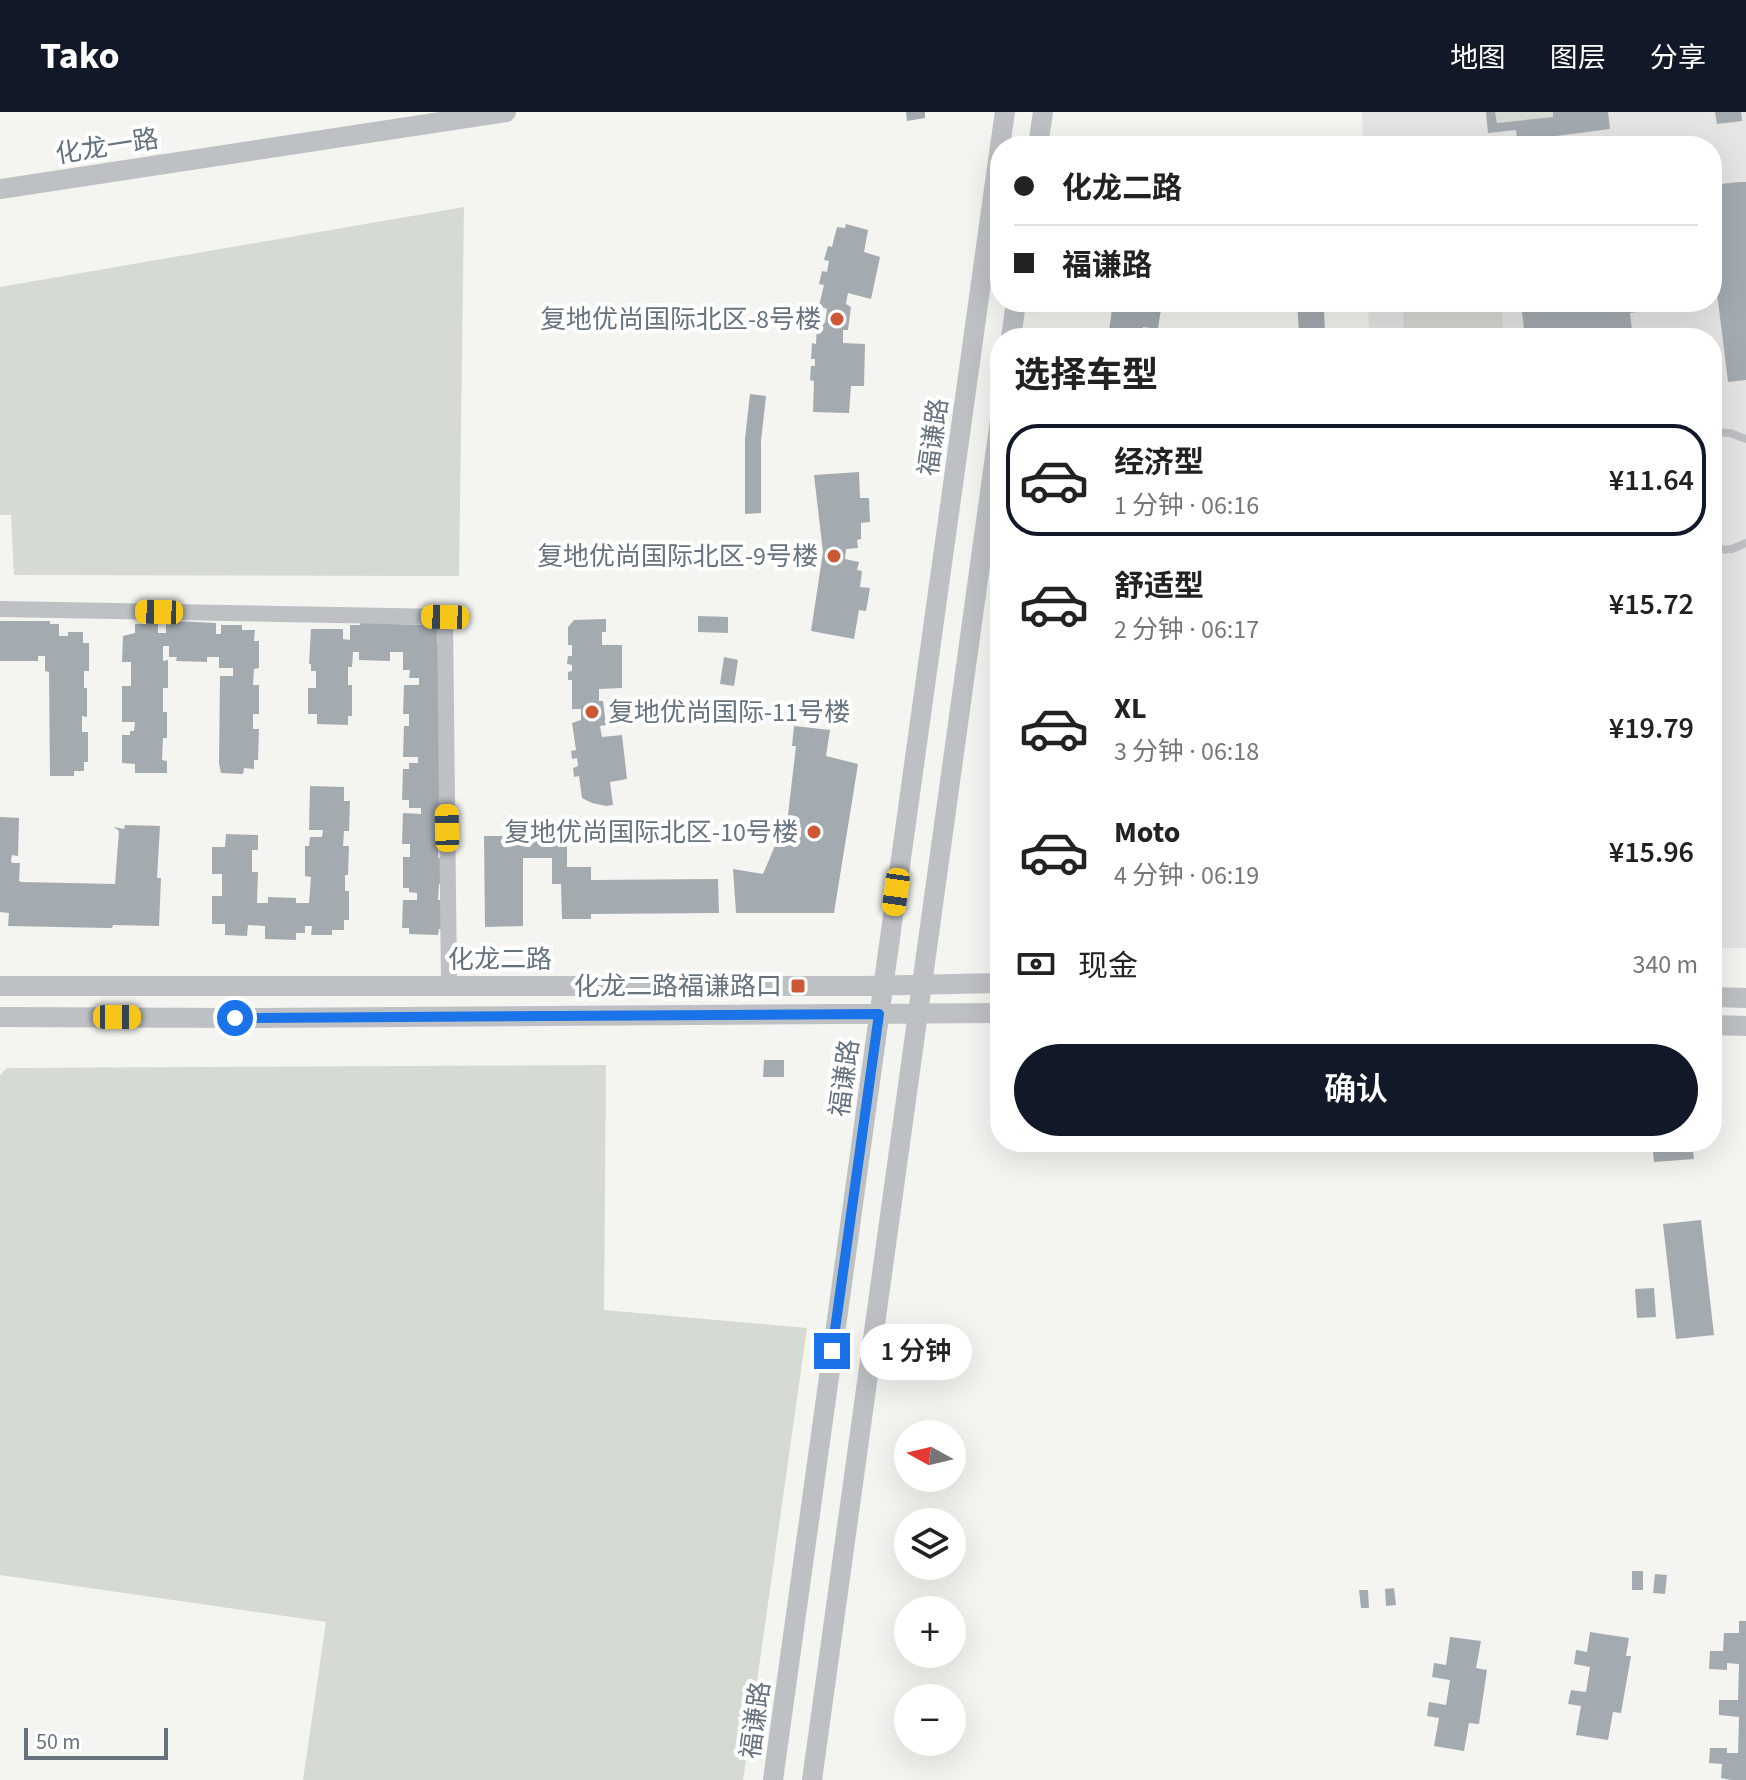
<!DOCTYPE html>
<html lang="zh">
<meta charset="utf-8">
<style>
body{margin:0;font-family:"Source Sans 3","Noto Sans SC",sans-serif;background:#f6f6f6;color:#222;height:100vh;display:flex;flex-direction:column;font-size:30px;white-space:nowrap}
*{box-sizing:border-box;margin:0}
p{font-size:26px;color:#767676}
.icon{flex:none;width:44px;height:44px;fill:none;stroke:currentColor;stroke-width:2;stroke-linecap:round;stroke-linejoin:round}
.map{position:relative;flex:1;overflow:hidden}
.details{position:absolute;left:990px;top:216px;width:732px;height:824px;display:flex;flex-direction:column;background:#fff;border-radius:32px;box-shadow:0 8px 32px #0002}
.details>*{flex:none}
.guide{position:absolute;left:990px;top:24px;width:732px;height:176px;border-radius:32px;box-shadow:0 8px 32px #0002;display:grid;align-content:center;height:176px;padding:0 24px;background:#fff}
.needle{width:52px;rotate:278deg}
.tools{position:absolute;left:894px;top:1308px;display:grid;gap:16px}
.tools a{display:grid;place-items:center;width:72px;height:72px;border-radius:50%;background:#fff;box-shadow:0 8px 32px #0002;font-size:40px}
.scale{position:absolute;left:24px;bottom:20px;width:144px;box-sizing:border-box;padding-left:8px;border:4px solid #66737e;border-top:0;font-size:22px;line-height:28px;white-space:nowrap;color:#66737e;-webkit-text-stroke:6px #fff;paint-order:stroke}
.end{position:absolute;width:36px;height:36px;margin:-18px;border:10px solid #1a73e8;background:#fff;box-shadow:0 0 0 4px #fff}
.from{border-radius:50%}
.bubble{position:absolute;height:56px;border-radius:28px;background:#fff;box-shadow:0 8px 32px #0002;font-size:26px;font-weight:600;line-height:56px;text-align:center}
.car{position:absolute;width:24px;height:48px;margin:-24px -12px;border-radius:10px;box-shadow:0 0 6px 2px #0007;background:linear-gradient(#f5c518 24%,#345 0 40%,#f5c518 0 76%,#345 0 86%,#f5c518 0)}
.guide b{display:flex;align-items:center;gap:28px;height:76px;font-size:30px}
.guide b+b{border-top:2px solid #e0e0e0}
.guide i{width:20px;height:20px;background:#222}
ul{padding:0;list-style:none}
li{display:flex;align-items:center;gap:24px;height:112px;margin:0 16px 12px;padding:0 8px;border:4px solid transparent;border-radius:32px}
li div{flex:1}
li b{display:block;font-size:30px}
li em{font-style:normal;font-weight:600}
li.selected{border-color:#111827}
li>.icon{width:72px;height:72px;stroke-width:1.5}
h2{padding:0 24px;font-size:36px;line-height:96px}
.pay{display:flex;align-items:center;gap:20px;height:88px;padding:0 24px;font-size:30px}
.pay p{margin-inline-start:auto}
.cta{display:flex;gap:16px;margin-top:auto;padding:16px 24px}
.cta a{flex:1;height:92px;border-radius:48px;background:#111827;color:#fff;font-size:32px;font-weight:600;line-height:92px;text-align:center}
header{display:flex;align-items:center;gap:48px;box-sizing:border-box;height:112px;padding:0 40px;background:#111827;color:#fff}
header strong{font-size:38px}
nav{display:flex;gap:44px;margin-inline-start:auto;font-size:28px}
.map>svg:first-child{display:block}
</style>
<header>
<strong>Tako</strong>
<nav><a>地图</a><a>图层</a><a>分享</a></nav>
</header>
<div class="map">
<svg width="1746" height="1668" viewBox="0 0 1746 1668">
<rect width="100%" height="100%" fill="#f4f4f0"/>
<path fill="#e4e5e4" d="M 1362,0 L 1746,0 L 1746,836 L 1712,836 L 1712,226 L 1369,226 L 1368,190 L 1712,190 L 1712,34 L 1363,34 Z"/>
<path fill="#d5dad2" d="M 1495,0 L 1553,0 L 1553,5 L 1497,11 Z
M 464,95 L 459,464 L 14,463 L 11,403 L 0,403 L 0,175 Z
M 1403,190 L 1501,190 L 1504,226 L 1404,226 Z
M 606,953 L 604,1198 L 807,1216 L 743,1668 L 303,1668 L 326,1510 L 0,1463 L 0,963 L 7,956 Z"/>
<path fill="#a4abb0" d="M 906,0 L 925,0 L 925,6 L 907,9 Z
M 1486,0 L 1495,0 L 1497,11 L 1553,5 L 1553,0 L 1608,0 L 1610,17 L 1556,24 L 1557,34 L 1518,34 L 1516,18 L 1488,21 Z
M 1715,0 L 1741,0 L 1742,9 L 1717,12 Z
M 1739,70 L 1746,70 L 1746,268 L 1728,270 L 1712,140 L 1712,73 Z
M 846,112 L 868,118 L 864,140 L 880,145 L 871,187 L 848,181 L 846,192 L 851,195 L 848,218 L 843,218 L 843,231 L 865,232 L 864,274 L 851,274 L 849,301 L 813,300 L 814,269 L 810,268 L 811,254 L 815,254 L 815,247 L 811,247 L 812,231 L 816,232 L 817,210 L 825,211 L 827,197 L 819,194 L 824,173 L 819,172 L 822,159 L 827,160 L 829,149 L 824,148 L 828,134 L 832,135 L 837,115 L 845,116 Z
M 1113,190 L 1162,190 L 1158,217 L 1143,215 L 1141,226 L 1108,226 Z
M 1297,190 L 1342,190 L 1342,198 L 1324,199 L 1325,220 L 1299,221 Z
M 1521,190 L 1642,190 L 1643,199 L 1630,201 L 1633,226 L 1525,226 Z
M 750,282 L 766,284 L 761,329 L 761,401 L 745,402 L 745,327 Z
M 859,360 L 860,386 L 869,386 L 870,410 L 861,411 L 861,427 L 857,428 L 858,436 L 846,437 L 845,447 L 859,450 L 857,458 L 862,459 L 860,475 L 870,476 L 866,499 L 859,498 L 854,527 L 811,519 L 823,440 L 814,363 Z
M 698,504 L 728,505 L 728,521 L 698,520 Z
M 606,507 L 606,520 L 602,520 L 602,533 L 622,533 L 622,576 L 599,577 L 599,589 L 603,589 L 606,613 L 600,614 L 602,625 L 622,623 L 627,667 L 610,670 L 613,693 L 606,694 L 592,691 L 582,686 L 579,664 L 574,665 L 573,656 L 578,654 L 577,646 L 572,647 L 571,639 L 576,638 L 572,611 L 581,608 L 581,597 L 572,597 L 572,568 L 568,568 L 568,560 L 572,559 L 572,553 L 567,552 L 568,544 L 572,544 L 572,533 L 568,533 L 568,515 L 574,508 Z
M 360,508 L 389,508 L 389,512 L 437,513 L 437,531 L 443,531 L 444,730 L 439,730 L 438,746 L 443,746 L 442,772 L 439,772 L 438,788 L 444,788 L 443,817 L 439,817 L 438,823 L 409,822 L 409,816 L 402,816 L 403,788 L 417,788 L 417,781 L 409,780 L 409,776 L 403,776 L 403,745 L 410,745 L 410,732 L 402,732 L 403,701 L 421,702 L 421,696 L 409,696 L 409,688 L 402,688 L 403,657 L 409,657 L 409,651 L 418,651 L 418,645 L 403,645 L 404,614 L 409,614 L 409,602 L 403,602 L 404,573 L 419,573 L 419,566 L 409,566 L 410,558 L 403,558 L 403,540 L 390,540 L 390,549 L 359,548 L 359,540 L 353,540 L 352,555 L 348,555 L 348,573 L 352,573 L 352,604 L 348,604 L 348,613 L 317,612 L 317,602 L 308,602 L 308,576 L 316,576 L 316,559 L 311,559 L 311,552 L 309,552 L 311,517 L 343,517 L 343,527 L 350,528 L 350,513 L 360,513 Z
M 0,509 L 50,509 L 50,512 L 59,512 L 59,524 L 68,524 L 68,520 L 83,520 L 83,531 L 89,531 L 89,559 L 84,559 L 84,576 L 87,576 L 87,605 L 82,604 L 82,620 L 88,620 L 88,650 L 84,650 L 84,659 L 74,659 L 74,664 L 50,664 L 49,560 L 45,559 L 45,544 L 38,544 L 38,549 L 0,549 Z
M 177,509 L 216,511 L 216,522 L 221,522 L 221,513 L 242,513 L 242,518 L 255,518 L 254,529 L 259,529 L 259,556 L 254,557 L 253,573 L 259,573 L 259,602 L 253,602 L 253,617 L 259,617 L 258,648 L 254,648 L 254,657 L 244,656 L 243,662 L 221,661 L 219,651 L 220,564 L 233,564 L 233,556 L 219,556 L 219,545 L 207,545 L 207,550 L 176,549 L 177,545 L 169,545 L 169,534 L 163,534 L 163,549 L 168,548 L 168,576 L 163,576 L 163,600 L 167,600 L 167,626 L 163,626 L 162,648 L 167,649 L 167,661 L 135,661 L 135,652 L 122,651 L 122,623 L 130,623 L 130,619 L 134,619 L 135,610 L 122,610 L 122,574 L 131,574 L 131,550 L 122,550 L 123,524 L 135,521 L 135,512 L 158,512 L 158,521 L 166,521 L 166,511 L 177,511 Z
M 724,545 L 738,548 L 734,574 L 720,572 Z
M 794,614 L 830,618 L 826,644 L 858,652 L 834,801 L 736,801 L 733,757 L 763,762 L 788,703 L 796,634 L 792,634 Z
M 310,674 L 344,675 L 344,689 L 350,689 L 349,719 L 344,719 L 343,734 L 349,734 L 348,763 L 345,763 L 345,779 L 349,779 L 349,808 L 344,808 L 344,818 L 332,818 L 332,823 L 311,823 L 312,814 L 305,814 L 305,821 L 296,821 L 296,828 L 265,827 L 265,814 L 248,813 L 247,824 L 225,823 L 225,812 L 212,812 L 212,784 L 222,784 L 222,762 L 212,762 L 212,735 L 225,735 L 226,722 L 258,723 L 258,738 L 252,738 L 252,760 L 258,760 L 257,791 L 268,791 L 268,785 L 296,786 L 296,791 L 309,791 L 311,765 L 305,764 L 305,734 L 309,734 L 310,725 L 322,725 L 323,718 L 309,718 Z
M 0,705 L 19,706 L 18,744 L 12,743 L 11,748 L 12,751 L 20,751 L 19,769 L 22,770 L 115,772 L 119,719 L 114,715 L 124,717 L 125,713 L 160,714 L 157,766 L 161,766 L 159,814 L 113,813 L 112,816 L 108,816 L 8,814 L 9,801 L 0,800 Z
M 484,724 L 567,724 L 567,755 L 591,755 L 591,768 L 718,767 L 719,801 L 591,802 L 591,807 L 562,807 L 561,772 L 552,772 L 552,746 L 523,746 L 523,814 L 485,815 Z
M 764,948 L 784,948 L 784,965 L 763,965 Z
M 1652,1030 L 1692,1030 L 1694,1047 L 1654,1050 Z
M 1701,1108 L 1714,1223 L 1676,1227 L 1663,1112 Z
M 1654,1176 L 1656,1205 L 1637,1206 L 1635,1177 Z
M 1632,1459 L 1643,1459 L 1643,1478 L 1632,1478 Z
M 1655,1462 L 1667,1463 L 1665,1482 L 1653,1481 Z
M 1394,1476 L 1396,1493 L 1386,1494 L 1385,1477 Z
M 1359,1478 L 1368,1478 L 1369,1496 L 1361,1496 Z
M 1739,1509 L 1746,1509 L 1746,1668 L 1731,1668 L 1721,1666 L 1722,1652 L 1709,1651 L 1710,1636 L 1727,1636 L 1727,1641 L 1738,1641 L 1739,1605 L 1719,1603 L 1719,1588 L 1738,1588 L 1739,1552 L 1727,1551 L 1727,1558 L 1709,1557 L 1710,1539 L 1723,1539 L 1724,1521 L 1739,1521 Z
M 1590,1520 L 1629,1526 L 1626,1544 L 1631,1544 L 1621,1601 L 1613,1600 L 1608,1628 L 1576,1623 L 1581,1594 L 1568,1592 L 1571,1578 L 1586,1580 L 1590,1555 L 1574,1552 L 1576,1538 L 1587,1540 Z
M 1450,1525 L 1481,1529 L 1476,1556 L 1487,1558 L 1479,1612 L 1469,1611 L 1464,1639 L 1434,1634 L 1439,1606 L 1427,1604 L 1429,1590 L 1446,1593 L 1450,1568 L 1432,1565 L 1434,1551 L 1446,1553 Z"/>
<g fill="none" stroke-linecap="round" stroke-linejoin="round">
<path stroke="#bdc1c4" stroke-width="8" d="M 1712,320 L 1730,321 L 1746,327
M 1712,438 L 1732,437 L 1746,431"/>
<path stroke="#bdc1c4" stroke-width="16" d="M 0,497 L 445,505 L 449,873"/>
<path stroke="#bdc1c4" stroke-width="20" d="M 1000,34 L 1005,0
M 1038,34 L 1043,0
M 0,77 L 506,0
M 1011,226 L 1016,190
M 0,874 L 861,874 L 1000,871
M 1712,885 L 1746,886
M 0,905 L 235,906 L 1000,901
M 1712,913 L 1746,914
M 773,1668 L 1000,34
M 812,1668 L 1000,308"/>
</g>
<g fill="none" stroke-linecap="round" stroke-linejoin="round">
<path stroke="#1a73e8" stroke-width="10" d="M 235,906 L 879,902 L 832,1239"/>
</g>
<g fill="#ce5736" stroke="#fff" stroke-width="3">
<circle cx="837" cy="207" r="8"/>
<circle cx="834" cy="444" r="8"/>
<circle cx="592" cy="600" r="8"/>
<circle cx="814" cy="720" r="8"/>
<rect x="790" y="866" width="16" height="16" rx="4"/>
</g>
<g text-anchor="middle" stroke-width="8" stroke-linejoin="round" paint-order="stroke">
<g font-size="26" fill="#66737e" stroke="#fff">
<text transform="translate(107 34) rotate(-9)" y="9">化龙一路</text>
<text transform="translate(933 325) rotate(-82)" y="9">福谦路</text>
<text x="500" y="856">化龙二路</text>
<text transform="translate(844 966) rotate(-82)" y="9">福谦路</text>
<text transform="translate(755 1608) rotate(-82)" y="9">福谦路</text>
</g>
<g font-size="26" fill="#66737e" stroke="#fff" text-anchor="end">
<text x="821" y="216">复地优尚国际北区-8号楼</text>
<text x="818" y="453">复地优尚国际北区-9号楼</text>
<text x="608" y="609" text-anchor="start">复地优尚国际-11号楼</text>
<text x="798" y="729">复地优尚国际北区-10号楼</text>
<text x="782" y="883">化龙二路福谦路口</text>
</g>
</g>
</svg>
<div class="tools">
<a><svg class="needle" viewBox="-14 -14 28 28"><path d="M0-13l5 13h-10z" fill="#e53935"/><path d="M0 13l5-13h-10z" fill="#767676"/></svg></a>
<a><svg class="icon" aria-label="layers" viewBox="0 0 24 24"><path d="M12 4l9 5-9 5-9-5zM3 14l9 5 9-5"/></svg></a>
<a>+</a>
<a>−</a>
</div>
<div class="scale">50 m</div>
<i class="end from" style="left:235px;top:906px"></i>
<i class="end" style="left:832px;top:1239px"></i>
<div class="bubble" style="left:860px;top:1212px;width:112px">1 分钟</div>
<i class="car" style="left:159px;top:500px;rotate:271deg"></i>
<i class="car" style="left:445px;top:505px;rotate:271deg"></i>
<i class="car" style="left:447px;top:716px;rotate:359deg"></i>
<i class="car" style="left:896px;top:780px;rotate:188deg"></i>
<i class="car" style="left:117px;top:905px;rotate:90deg"></i>
<div class="guide">
<b><i class="from"></i>化龙二路</b>
<b><i></i>福谦路</b>
</div>
<section class="details">
<h2>选择车型</h2>
<ul>
<li class="selected"><svg class="icon" aria-label="car" viewBox="0 0 24 24"><path d="M5 17H2v-5l4-1 3-4h7l3 4 3 1v5h-3M9 17h6M6 11h13"/><circle cx="7" cy="17" r="2"/><circle cx="17" cy="17" r="2"/></svg><div><b>经济型</b><p>1 分钟 · 06:16</p></div><em>¥11.64</em></li>
<li><svg class="icon" aria-label="car" viewBox="0 0 24 24"><path d="M5 17H2v-5l4-1 3-4h7l3 4 3 1v5h-3M9 17h6M6 11h13"/><circle cx="7" cy="17" r="2"/><circle cx="17" cy="17" r="2"/></svg><div><b>舒适型</b><p>2 分钟 · 06:17</p></div><em>¥15.72</em></li>
<li><svg class="icon" aria-label="car" viewBox="0 0 24 24"><path d="M5 17H2v-5l4-1 3-4h7l3 4 3 1v5h-3M9 17h6M6 11h13"/><circle cx="7" cy="17" r="2"/><circle cx="17" cy="17" r="2"/></svg><div><b>XL</b><p>3 分钟 · 06:18</p></div><em>¥19.79</em></li>
<li><svg class="icon" aria-label="car" viewBox="0 0 24 24"><path d="M5 17H2v-5l4-1 3-4h7l3 4 3 1v5h-3M9 17h6M6 11h13"/><circle cx="7" cy="17" r="2"/><circle cx="17" cy="17" r="2"/></svg><div><b>Moto</b><p>4 分钟 · 06:19</p></div><em>¥15.96</em></li>
</ul>
<div class="pay"><svg class="icon" aria-label="cash" viewBox="0 0 24 24"><path d="M3 7h18v10H3z"/><circle cx="12" cy="12" r="2"/></svg>现金<p>340 m</p></div>
<div class="cta"><a>确认</a></div>
</section>
</div>
